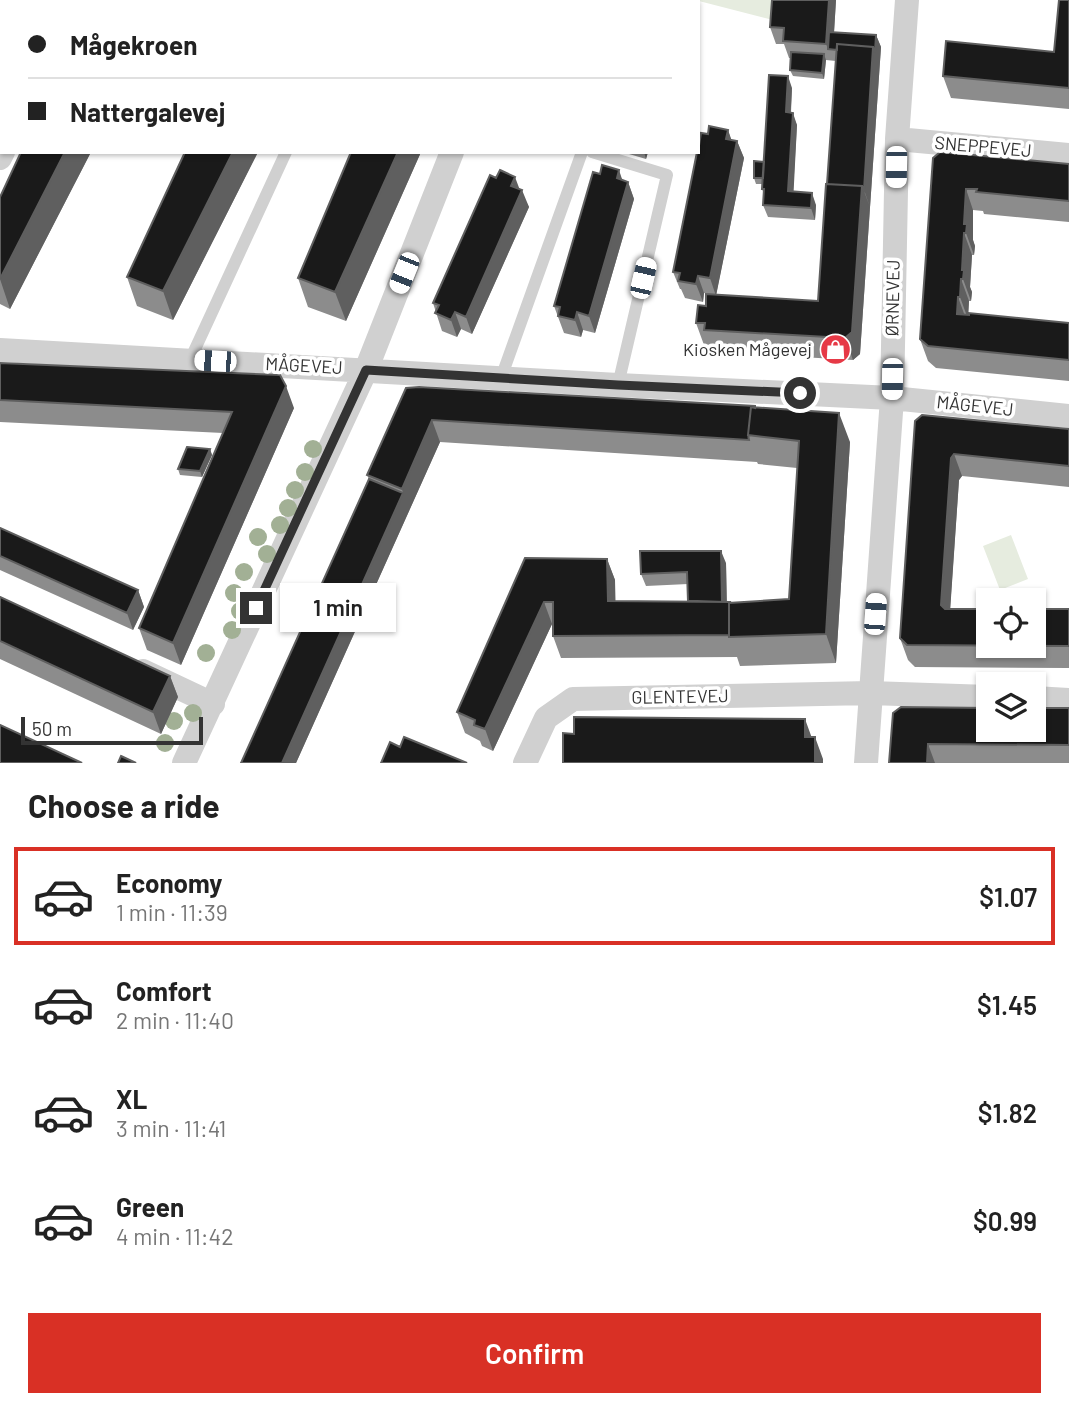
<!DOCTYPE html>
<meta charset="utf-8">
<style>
body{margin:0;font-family:Barlow,sans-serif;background:#f6f6f6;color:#222;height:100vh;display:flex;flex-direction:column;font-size:26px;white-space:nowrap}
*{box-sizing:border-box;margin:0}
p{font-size:23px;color:#767676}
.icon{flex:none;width:38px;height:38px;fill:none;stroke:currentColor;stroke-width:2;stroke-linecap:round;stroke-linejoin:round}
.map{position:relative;height:763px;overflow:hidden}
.side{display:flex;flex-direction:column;background:#fff;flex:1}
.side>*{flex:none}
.top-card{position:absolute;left:0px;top:0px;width:700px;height:154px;box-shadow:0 2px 5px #0004;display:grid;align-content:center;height:154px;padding:0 28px;background:#fff}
.fabs{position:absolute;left:976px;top:588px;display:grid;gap:14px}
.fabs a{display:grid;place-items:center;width:70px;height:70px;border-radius:0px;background:#fff;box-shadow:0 2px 5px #0004;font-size:35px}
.scale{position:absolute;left:21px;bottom:18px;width:182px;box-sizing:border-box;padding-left:7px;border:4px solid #333;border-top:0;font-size:19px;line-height:24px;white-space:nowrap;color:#333;-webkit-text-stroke:5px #fff;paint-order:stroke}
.end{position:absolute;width:32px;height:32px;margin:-16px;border:9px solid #333;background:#fff;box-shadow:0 0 0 4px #fff}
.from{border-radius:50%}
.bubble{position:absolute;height:49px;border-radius:0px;background:#fff;box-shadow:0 2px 5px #0004;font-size:23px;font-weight:600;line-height:49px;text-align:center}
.car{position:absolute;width:21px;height:42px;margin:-21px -10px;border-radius:9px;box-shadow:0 0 5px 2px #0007;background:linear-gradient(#fff 24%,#345 0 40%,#fff 0 76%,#345 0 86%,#fff 0)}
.top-card b{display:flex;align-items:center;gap:24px;height:66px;font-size:26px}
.top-card b+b{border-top:2px solid #e0e0e0}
.top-card i{width:18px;height:18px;background:#222}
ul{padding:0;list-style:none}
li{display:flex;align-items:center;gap:21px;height:98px;margin:0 14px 10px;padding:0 14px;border:4px solid transparent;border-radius:0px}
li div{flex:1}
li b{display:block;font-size:26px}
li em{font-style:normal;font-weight:600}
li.current{border-color:#d93025}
li>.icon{width:63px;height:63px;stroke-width:1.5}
h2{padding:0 28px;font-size:32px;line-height:84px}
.button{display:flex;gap:14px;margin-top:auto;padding:14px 28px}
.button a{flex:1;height:80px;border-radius:0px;background:#d93025;color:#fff;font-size:28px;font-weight:600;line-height:80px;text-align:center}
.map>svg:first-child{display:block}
</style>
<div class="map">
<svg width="1069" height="763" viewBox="0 0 1069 763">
<rect width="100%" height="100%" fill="#fff"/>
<path fill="#e6ecdf" d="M 695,0 L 775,0 L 773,20 Z
M 1011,535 L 1028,579 L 1000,590 L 983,546 Z"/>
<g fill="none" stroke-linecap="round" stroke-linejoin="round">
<path stroke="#d0d0d0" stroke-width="12" d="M 589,0 L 593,2
M 592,152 L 667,175 L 618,385
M 190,360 L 286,152
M 501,378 L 582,152"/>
<path stroke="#d0d0d0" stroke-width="24" d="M 79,2 L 80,0
M 524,2 L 525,0
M 897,139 L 1069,155
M 0,158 L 3,152
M 0,350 L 618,385 L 892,398 L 1069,416
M 143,671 L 213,704
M 1034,698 L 1069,700
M 184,763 L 366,370 L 452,152
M 525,763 L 546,718 L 573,699 L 870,693 L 989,697
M 866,763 L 892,398 L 897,139 L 907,0"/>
</g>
<g fill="#a2b095">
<circle cx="313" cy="449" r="9"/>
<circle cx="305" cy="472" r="9"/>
<circle cx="295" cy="490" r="9"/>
<circle cx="288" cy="508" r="9"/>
<circle cx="280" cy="525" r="9"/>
<circle cx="258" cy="537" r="9"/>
<circle cx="267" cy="554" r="9"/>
<circle cx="244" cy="572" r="9"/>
<circle cx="234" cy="593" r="9"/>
<circle cx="240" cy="611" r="9"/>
<circle cx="232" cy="630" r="9"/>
<circle cx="206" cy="653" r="9"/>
<circle cx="193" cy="713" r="9"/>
<circle cx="174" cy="721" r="9"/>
<circle cx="165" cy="743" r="9"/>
</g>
<path fill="#8c8c8c" d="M 772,0 L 836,0 L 834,32 L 876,35 L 881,47 L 860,354 L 853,360 L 712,352 L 710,345 L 704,345 L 696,323 L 712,295 L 704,293 L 703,302 L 685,298 L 681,289 L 680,289 L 673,272 L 708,134 L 728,130 L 731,140 L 737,141 L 744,158 L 716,295 L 818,301 L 836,61 L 826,60 L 824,79 L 793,76 L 790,70 L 791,58 L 789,58 L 784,44 L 776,44 L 770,27 Z
M 1069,0 L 1069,109 L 951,98 L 943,76 L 1054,52 Z
M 792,88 L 791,113 L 797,125 L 793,191 L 816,205 L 815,220 L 768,217 L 763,205 L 764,194 L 762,189 L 762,184 L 756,184 L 754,178 L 764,162 Z
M 21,152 L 91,152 L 10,309 L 0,304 L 0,197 Z
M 185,152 L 258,152 L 173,320 L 137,306 L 127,277 Z
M 351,152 L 421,152 L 346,321 L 308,307 L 298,278 Z
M 628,152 L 648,152 L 646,159 L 629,154 Z
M 933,158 L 1069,164 L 1069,222 L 984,214 L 983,211 L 973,210 L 973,240 L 975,246 L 974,255 L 972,255 L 970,287 L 972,292 L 971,301 L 969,301 L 968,315 L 1069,323 L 1069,381 L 936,368 L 928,361 L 920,339 Z
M 622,180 L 628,182 L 634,199 L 595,333 L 583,330 L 581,337 L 564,333 L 554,306 Z
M 519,189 L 529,207 L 472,334 L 461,329 L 457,337 L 442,331 L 433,303 Z
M 0,363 L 294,408 L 181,665 L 147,650 L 139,628 L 223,433 L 0,422 Z
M 406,388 L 755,408 L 850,442 L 836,663 L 740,666 L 737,657 L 561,658 L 553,636 L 553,624 L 552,624 L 493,751 L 482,746 L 480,741 L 465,733 L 457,712 L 525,558 L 607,559 L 615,580 L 615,601 L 688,601 L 688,584 L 646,586 L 641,574 L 726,563 L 727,602 L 732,603 L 789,599 L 797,468 L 758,464 L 757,462 L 440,442 L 296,763 L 241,763 L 369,479 L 367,475 Z
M 915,421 L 1069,429 L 1069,487 L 962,476 L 959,480 L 950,609 L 1069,609 L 1069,668 L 915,667 L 908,660 L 900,638 Z
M 210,449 L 212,455 L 202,477 L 180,475 L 178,469 Z
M 0,528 L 138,590 L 144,607 L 133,630 L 0,570 Z
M 0,597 L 170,676 L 178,697 L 161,734 L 0,659 Z
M 1069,708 L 1069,763 L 889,763 L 893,713 Z"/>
<path fill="#5f5f5f" d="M 23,0 L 48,0 L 47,2 L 22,2 Z
M 474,0 L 488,0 L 488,2 L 474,2 Z
M 829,0 L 836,0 L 833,49 L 828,49 L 826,44 Z
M 876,35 L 881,47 L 870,207 L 864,190 L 873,47 Z
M 2,43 L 2,93 L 0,97 L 0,47 Z
M 824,54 L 826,60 L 824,79 L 822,73 Z
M 788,76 L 792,88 L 790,124 L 786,112 Z
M 793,113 L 797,125 L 793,203 L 788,191 Z
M 728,130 L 734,147 L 726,139 Z
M 737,141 L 744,158 L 716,296 L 710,278 Z
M 65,152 L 91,152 L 10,309 L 0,279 Z
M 233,152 L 258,152 L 173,320 L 163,291 Z
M 398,152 L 421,152 L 346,321 L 335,292 Z
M 644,152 L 648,152 L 646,159 Z
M 619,170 L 625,188 L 617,178 Z
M 515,177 L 521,193 L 522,190 L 529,207 L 472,334 L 466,317 Z
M 628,182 L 634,199 L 595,333 L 589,316 Z
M 862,186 L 870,207 L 860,354 L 853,360 L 845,338 Z
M 966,189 L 973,210 L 973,240 L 975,246 L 974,255 L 966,233 L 964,224 Z
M 812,193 L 816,205 L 815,220 L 811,208 Z
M 964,233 L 972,255 L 970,287 L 972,292 L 971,301 L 963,279 L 962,270 Z
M 698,276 L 704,293 L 703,302 L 696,284 Z
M 961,279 L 969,301 L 968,319 L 960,297 Z
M 958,297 L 966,319 L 957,314 Z
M 455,312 L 461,329 L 457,337 L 451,320 Z
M 577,312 L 583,330 L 581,337 L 575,320 Z
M 286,386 L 294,408 L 181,665 L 173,643 Z
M 839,413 L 850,442 L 836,663 L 826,634 Z
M 432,420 L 440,442 L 296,763 L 282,763 L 403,493 L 402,489 Z
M 210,449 L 212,455 L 202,477 L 200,471 Z
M 954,454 L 962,476 L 959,480 L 949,627 L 941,605 L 951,458 Z
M 721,551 L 726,563 L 727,623 L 723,611 Z
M 607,559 L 615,580 L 616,622 L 608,601 Z
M 138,590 L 144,607 L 133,630 L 127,613 Z
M 544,602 L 552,624 L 493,751 L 485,729 Z
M 170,676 L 178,697 L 161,734 L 153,712 Z
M 805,719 L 813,741 L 805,737 Z
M 815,737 L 823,759 L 823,763 L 815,763 Z
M 928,744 L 935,763 L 927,763 Z"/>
<path fill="#1a1a1a" stroke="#5f5f5f" stroke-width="2" d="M 0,0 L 23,0 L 22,2 L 2,2 L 2,43 L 0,47 Z
M 94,0 L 215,0 L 218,2 L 93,2 Z
M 223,0 L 250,0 L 254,2 L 224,2 L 222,1 Z
M 430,0 L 474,0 L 474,2 L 429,2 Z
M 657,0 L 682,0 L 688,2 L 656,2 Z
M 772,0 L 829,0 L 826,44 L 783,41 L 784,28 L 770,27 Z
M 1059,0 L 1069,0 L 1069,88 L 943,76 L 946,41 L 1054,52 Z
M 829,32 L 876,35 L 875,52 L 873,47 L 837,44 L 837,50 L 828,49 Z
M 837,44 L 873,47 L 864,190 L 862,186 L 827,184 Z
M 791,52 L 824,54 L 822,73 L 790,70 Z
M 769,75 L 788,76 L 786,112 L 793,113 L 788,191 L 812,193 L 811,208 L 763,205 L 764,189 L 762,189 Z
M 709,126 L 728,130 L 726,139 L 737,141 L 710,278 L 698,276 L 696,284 L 678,281 L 680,273 L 673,272 L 697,152 L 698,152 L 701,133 L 708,134 Z
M 21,152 L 65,152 L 0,279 L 0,197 Z
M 185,152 L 233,152 L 163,291 L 127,277 Z
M 351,152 L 398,152 L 335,292 L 298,278 Z
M 940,152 L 1069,164 L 1069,201 L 976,192 L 977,189 L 966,189 L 964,224 L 967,224 L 966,233 L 964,233 L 962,270 L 964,270 L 963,279 L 961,279 L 960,297 L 958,297 L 957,314 L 969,315 L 969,313 L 1069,323 L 1069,360 L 928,346 L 920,339 L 933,158 Z
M 754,161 L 764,162 L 763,178 L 754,178 Z
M 602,165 L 619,170 L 617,178 L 628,182 L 589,316 L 577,312 L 575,320 L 558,316 L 560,307 L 554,306 L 593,172 L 600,174 Z
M 500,170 L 515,177 L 511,186 L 522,190 L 466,317 L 455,312 L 451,320 L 435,313 L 439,305 L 433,303 L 490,175 L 496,178 Z
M 826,184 L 862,186 L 852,332 L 845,338 L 704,330 L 705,323 L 696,323 L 698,305 L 706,306 L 706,294 L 818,301 Z
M 0,363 L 280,375 L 286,386 L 173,643 L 139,628 L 232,412 L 0,400 Z
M 419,387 L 755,406 L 755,408 L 751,407 L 748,435 L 749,440 L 432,420 L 402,489 L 367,475 L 406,388 Z
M 751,407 L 839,413 L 826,634 L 729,637 L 729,603 L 789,599 L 799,441 L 748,435 Z
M 922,415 L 1069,429 L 1069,466 L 954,454 L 951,458 L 941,605 L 945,609 L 989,609 L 989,646 L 1034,646 L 1034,609 L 1069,609 L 1069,646 L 907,645 L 900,638 L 915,421 Z
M 187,447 L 210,449 L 200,471 L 178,469 Z
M 369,479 L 403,493 L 282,763 L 241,763 Z
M 0,528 L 138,590 L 127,613 L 0,556 Z
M 640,551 L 721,551 L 722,602 L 688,601 L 687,572 L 641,574 Z
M 525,558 L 607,559 L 608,601 L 731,602 L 729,603 L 729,635 L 553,636 L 553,602 L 544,602 L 485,729 L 474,725 L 475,720 L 457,712 Z
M 0,597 L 170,676 L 153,712 L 0,641 Z
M 901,707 L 989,708 L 989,730 L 1034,730 L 1034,708 L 1069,708 L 1069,745 L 928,744 L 927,763 L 889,763 L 893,713 Z
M 574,717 L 805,719 L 805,737 L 815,737 L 815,763 L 563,763 L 563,733 L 574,734 Z
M 0,725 L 82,763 L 0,763 Z
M 404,737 L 467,763 L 381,763 L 390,742 L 400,747 Z
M 121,756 L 136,763 L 118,763 Z"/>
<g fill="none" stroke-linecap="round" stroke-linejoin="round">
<path stroke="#333" stroke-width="9" d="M 256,608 L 366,370 L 618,385 L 800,393"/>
</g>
<defs>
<symbol id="shop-disc" viewBox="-11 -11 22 22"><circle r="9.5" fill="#e63946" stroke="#fff"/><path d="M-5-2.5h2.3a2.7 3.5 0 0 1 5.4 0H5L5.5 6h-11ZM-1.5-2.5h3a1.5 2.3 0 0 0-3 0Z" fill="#fff"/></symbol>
</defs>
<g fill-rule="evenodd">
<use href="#shop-disc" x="818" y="332" width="35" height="35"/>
</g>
<g text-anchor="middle" stroke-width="7" stroke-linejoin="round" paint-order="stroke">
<g font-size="18" fill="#333" stroke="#fff">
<text transform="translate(983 147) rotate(5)" y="6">SNEPPEVEJ</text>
<text transform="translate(893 298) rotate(-89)" y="6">ØRNEVEJ</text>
<text transform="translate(304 366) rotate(3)" y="6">MÅGEVEJ</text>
<text transform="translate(975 406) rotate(6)" y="6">MÅGEVEJ</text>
<text transform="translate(680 697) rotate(-1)" y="6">GLENTEVEJ</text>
</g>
<g font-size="18" fill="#333" stroke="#fff" text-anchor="end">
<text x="812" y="356">Kiosken Mågevej</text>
</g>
</g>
</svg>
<div class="fabs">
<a><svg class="icon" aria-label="locate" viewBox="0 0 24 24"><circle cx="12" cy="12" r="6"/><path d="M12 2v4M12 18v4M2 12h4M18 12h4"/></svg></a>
<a><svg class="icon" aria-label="layers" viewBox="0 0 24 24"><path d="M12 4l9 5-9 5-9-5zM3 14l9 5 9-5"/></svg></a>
</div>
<div class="scale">50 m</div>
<i class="end from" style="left:800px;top:393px"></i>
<i class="end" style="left:256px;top:608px"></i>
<div class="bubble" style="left:280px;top:583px;width:116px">1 min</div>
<i class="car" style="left:896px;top:167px;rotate:181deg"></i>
<i class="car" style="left:404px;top:273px;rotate:202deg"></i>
<i class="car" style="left:643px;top:278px;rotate:13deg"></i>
<i class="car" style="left:215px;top:361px;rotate:273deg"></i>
<i class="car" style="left:892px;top:379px;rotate:181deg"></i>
<i class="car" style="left:875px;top:614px;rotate:4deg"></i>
<div class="top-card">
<b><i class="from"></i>Mågekroen</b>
<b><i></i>Nattergalevej</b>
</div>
</div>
<section class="side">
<h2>Choose a ride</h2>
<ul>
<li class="current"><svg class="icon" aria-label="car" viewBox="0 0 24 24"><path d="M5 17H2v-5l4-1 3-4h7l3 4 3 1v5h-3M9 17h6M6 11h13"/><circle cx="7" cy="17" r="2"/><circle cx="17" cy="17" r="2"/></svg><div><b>Economy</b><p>1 min · 11:39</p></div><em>$1.07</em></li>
<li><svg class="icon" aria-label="car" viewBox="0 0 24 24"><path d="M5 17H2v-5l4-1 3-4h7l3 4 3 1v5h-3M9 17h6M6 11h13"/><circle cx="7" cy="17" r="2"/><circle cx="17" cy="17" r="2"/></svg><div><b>Comfort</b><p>2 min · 11:40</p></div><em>$1.45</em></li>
<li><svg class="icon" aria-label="car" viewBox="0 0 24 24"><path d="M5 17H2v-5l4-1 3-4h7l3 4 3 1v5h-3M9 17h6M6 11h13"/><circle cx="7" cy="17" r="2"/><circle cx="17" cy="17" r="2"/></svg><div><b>XL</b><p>3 min · 11:41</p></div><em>$1.82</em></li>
<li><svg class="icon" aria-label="car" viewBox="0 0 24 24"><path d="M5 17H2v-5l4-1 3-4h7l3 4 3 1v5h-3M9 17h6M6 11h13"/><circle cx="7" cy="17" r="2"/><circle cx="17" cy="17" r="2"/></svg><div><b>Green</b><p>4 min · 11:42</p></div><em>$0.99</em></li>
</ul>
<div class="button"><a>Confirm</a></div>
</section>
